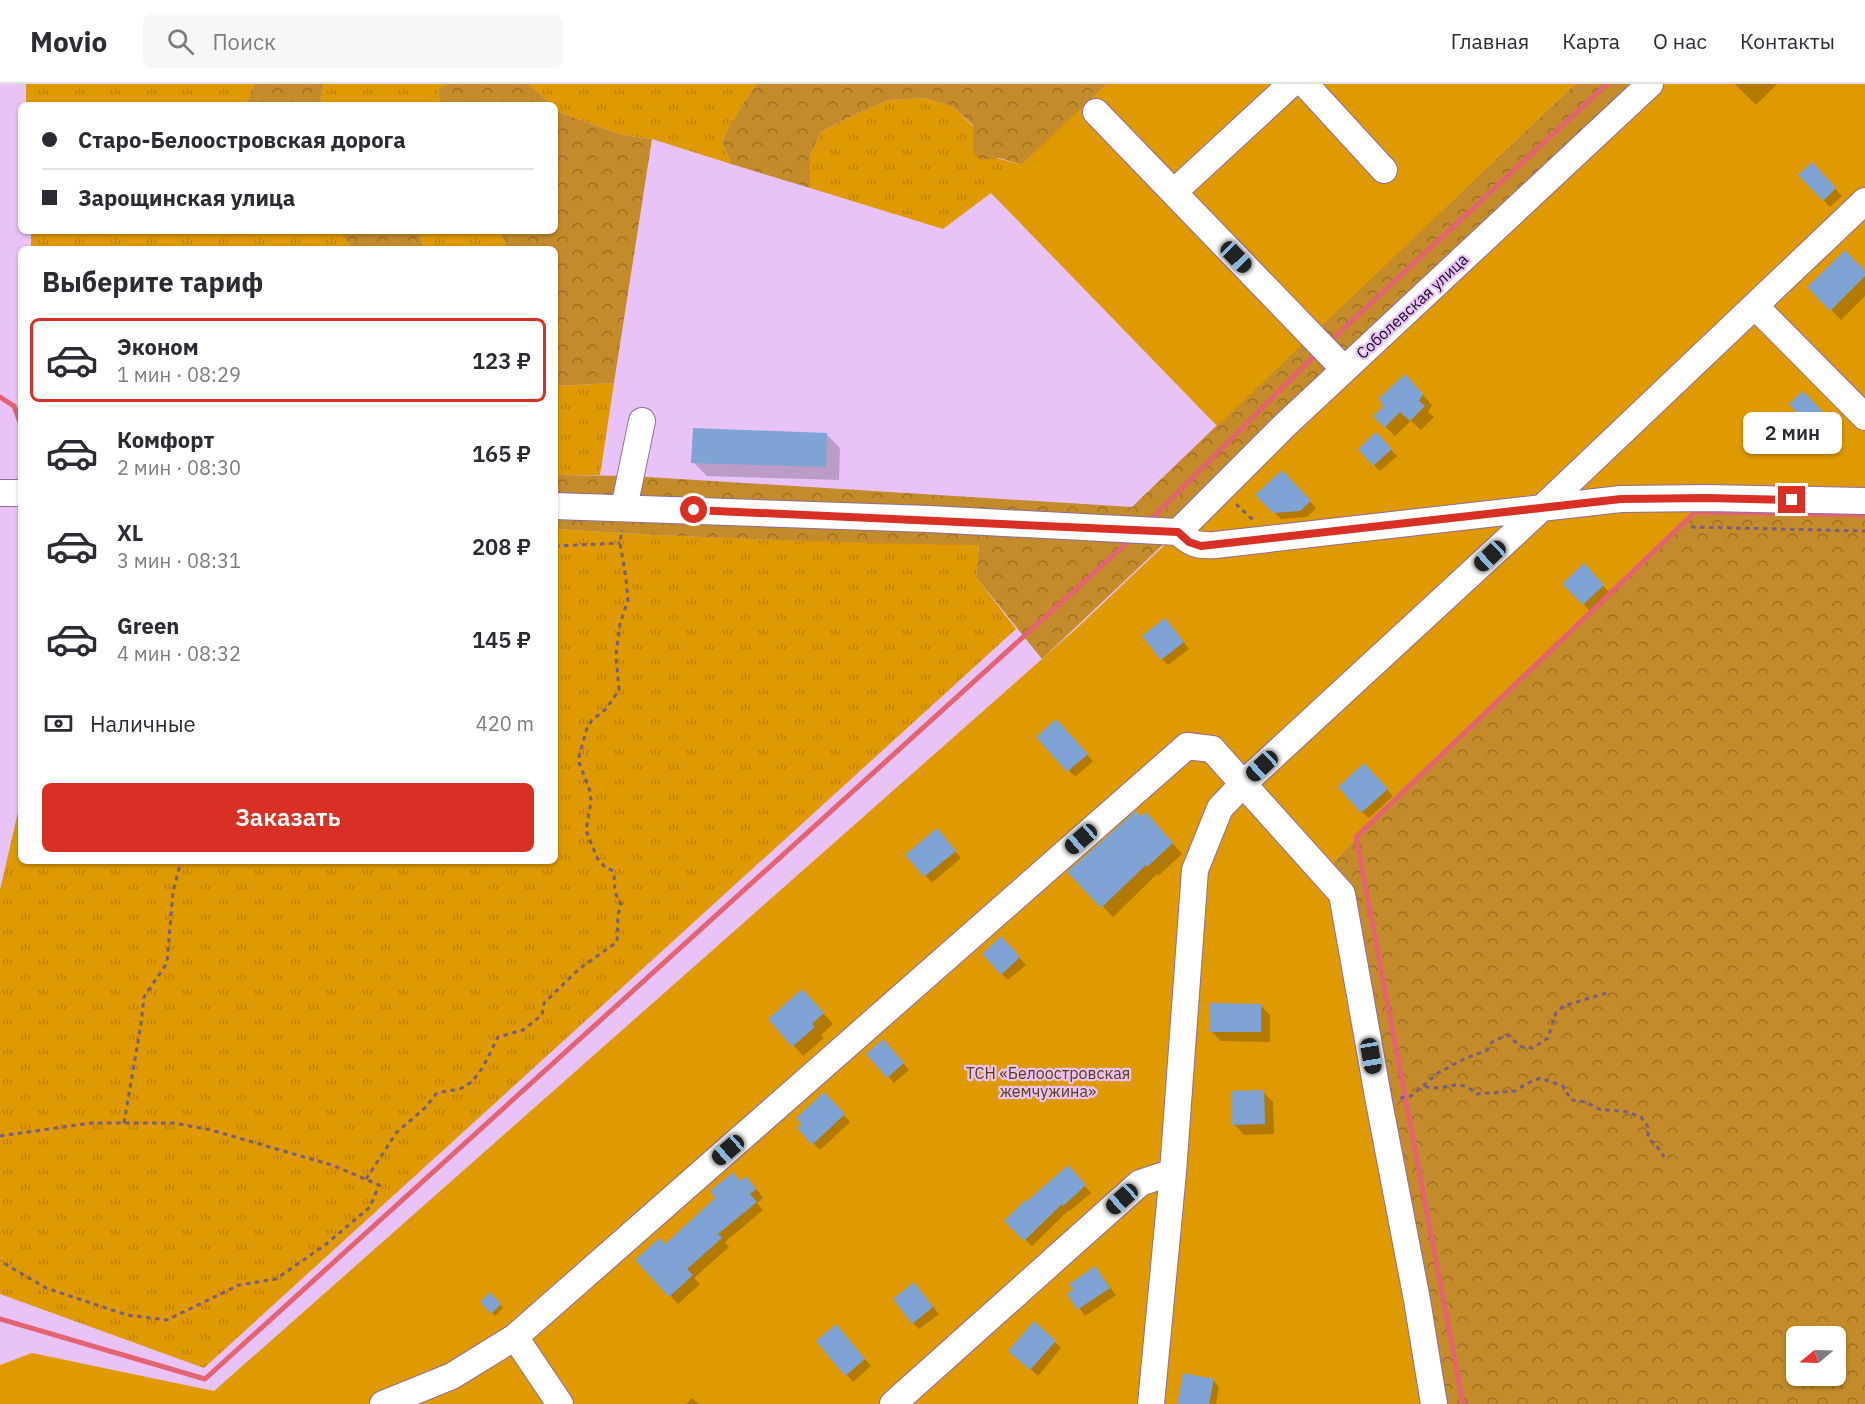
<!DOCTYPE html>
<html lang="ru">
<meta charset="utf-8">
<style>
body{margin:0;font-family:"IBM Plex Sans",sans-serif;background:#f7f7f7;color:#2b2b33;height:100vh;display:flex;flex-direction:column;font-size:22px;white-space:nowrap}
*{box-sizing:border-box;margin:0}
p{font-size:20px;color:#7c7c81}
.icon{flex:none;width:33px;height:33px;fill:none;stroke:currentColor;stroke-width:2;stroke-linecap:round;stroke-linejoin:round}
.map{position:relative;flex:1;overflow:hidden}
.details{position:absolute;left:18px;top:162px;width:540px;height:618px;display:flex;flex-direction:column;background:#fff;border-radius:9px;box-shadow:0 2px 4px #0004}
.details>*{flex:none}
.top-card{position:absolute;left:18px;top:18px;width:540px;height:132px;border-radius:9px;box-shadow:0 2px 4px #0004;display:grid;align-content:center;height:132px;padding:0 24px;background:#fff}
.needle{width:39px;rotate:251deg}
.fabs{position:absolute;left:1786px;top:1242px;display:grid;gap:12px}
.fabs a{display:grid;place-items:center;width:60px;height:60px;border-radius:9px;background:#fff;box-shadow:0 2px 4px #0004;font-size:30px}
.end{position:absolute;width:27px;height:27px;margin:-14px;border:8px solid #d93025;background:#fff;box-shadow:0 0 0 3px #fff}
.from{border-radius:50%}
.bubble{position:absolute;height:42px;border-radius:9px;background:#fff;box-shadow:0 2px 4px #0004;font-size:20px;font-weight:600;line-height:42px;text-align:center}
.car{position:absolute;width:18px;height:36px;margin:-18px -9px;border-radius:8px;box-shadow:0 0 4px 2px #0007;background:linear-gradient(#222 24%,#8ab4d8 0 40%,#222 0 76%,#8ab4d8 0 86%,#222 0)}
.top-card b{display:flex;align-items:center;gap:21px;height:57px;font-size:22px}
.top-card b+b{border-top:2px solid #e1e1e2}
.top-card i{width:15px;height:15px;background:#2b2b33}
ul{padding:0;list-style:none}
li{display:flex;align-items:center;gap:18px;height:84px;margin:0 12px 9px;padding:0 12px;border:3px solid transparent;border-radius:9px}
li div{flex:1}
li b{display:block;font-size:22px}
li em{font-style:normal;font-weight:600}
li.selected{border-color:#d93025}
li>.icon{width:54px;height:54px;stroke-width:1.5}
h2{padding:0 24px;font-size:27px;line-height:72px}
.pay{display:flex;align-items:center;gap:15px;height:66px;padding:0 24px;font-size:22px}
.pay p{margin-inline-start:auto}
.primary-button{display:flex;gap:12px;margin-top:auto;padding:12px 24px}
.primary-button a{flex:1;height:69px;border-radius:9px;background:#d93025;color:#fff;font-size:24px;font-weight:600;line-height:69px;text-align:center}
header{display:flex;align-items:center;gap:36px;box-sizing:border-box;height:84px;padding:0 30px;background:#fff;border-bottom:2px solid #e1e1e2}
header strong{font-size:28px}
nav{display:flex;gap:33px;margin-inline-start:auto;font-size:21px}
.search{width:420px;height:54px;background:#f7f7f7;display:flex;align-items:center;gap:15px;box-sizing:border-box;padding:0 21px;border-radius:9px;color:#7c7c81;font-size:22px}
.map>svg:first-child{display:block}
</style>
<header>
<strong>Movio</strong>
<div class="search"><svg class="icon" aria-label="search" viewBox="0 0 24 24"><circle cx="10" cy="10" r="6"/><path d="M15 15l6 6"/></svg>Поиск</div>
<nav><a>Главная</a><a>Карта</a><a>О нас</a><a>Контакты</a></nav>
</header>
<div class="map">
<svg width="1865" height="1320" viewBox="0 0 1865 1320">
<defs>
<pattern id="grass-tufts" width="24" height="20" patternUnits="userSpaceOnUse" patternTransform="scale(1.5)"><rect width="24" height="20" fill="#df9901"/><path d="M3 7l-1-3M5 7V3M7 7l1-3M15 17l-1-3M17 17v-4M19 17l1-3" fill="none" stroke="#bf8202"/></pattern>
<pattern id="forest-crowns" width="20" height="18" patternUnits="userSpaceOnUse" patternTransform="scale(1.5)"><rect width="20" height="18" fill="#c38b2a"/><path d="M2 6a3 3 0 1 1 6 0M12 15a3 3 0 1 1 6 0" fill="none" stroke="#9d7023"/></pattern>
</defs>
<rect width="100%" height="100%" fill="#e9c3f8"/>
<path fill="url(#grass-tufts)" d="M 26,0 L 254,0 L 246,21 L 26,21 Z
M 324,0 L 447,0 L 438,6 L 440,21 L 320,21 Z
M 529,0 L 757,0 C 743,18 732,37 722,58 L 731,80 L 652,55 L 622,51 L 559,28 L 555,24 L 555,21 L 552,21 Z
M 924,14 L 952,22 L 973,42 L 973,68 L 1023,81 L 991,109 L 943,145 L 810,104 L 810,71 L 821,48 L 852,32 L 889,16 Z
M 31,147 L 338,147 L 348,158 L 351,165 L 31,165 Z
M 418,147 L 500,147 L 507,165 L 425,165 Z
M 614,299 L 600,391 L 555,391 L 555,302 Z
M 555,445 C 696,454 838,459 979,460 L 976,493 L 1016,545 L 204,1284 L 0,1210 L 0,806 L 21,715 L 21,777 L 555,777 Z"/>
<path fill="url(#forest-crowns)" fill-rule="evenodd" d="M 254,0 L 324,0 L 320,21 L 246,21 Z
M 447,0 L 529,0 L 552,21 L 440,21 L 438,6 Z
M 757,0 L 1107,0 L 1023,81 L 999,74 L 980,76 L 973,68 L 973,41 L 952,22 L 924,14 L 889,16 L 852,32 L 821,48 L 810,71 L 810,104 L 731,80 L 722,58 C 732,37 743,18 757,0 Z
M 1575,0 L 1650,0 L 1042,575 L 976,493 L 979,461 C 837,459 696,454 555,445 L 555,391 L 632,392 L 1132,423 L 1315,247 Z
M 555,24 L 559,28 L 622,51 L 652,55 L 614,299 L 555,302 L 555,165 L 507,165 L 500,147 L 555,147 Z
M 338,147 L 418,147 L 425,165 L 351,165 L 348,158 Z
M 1865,417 L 1865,1320 L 1434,1320 L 1323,789 L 1359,751 L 1700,422 ZM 1797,1252 L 1836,1252 L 1836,1292 L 1797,1292 Z"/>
<path fill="#df9901" d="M 1107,0 L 1575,0 L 1217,342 L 991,109 Z
M 1650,0 L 1865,0 L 1865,417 L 1700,422 L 1359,751 L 1323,789 L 1342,810 L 1434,1320 L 0,1320 L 0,1281 L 32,1269 L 214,1307 L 1077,544 Z"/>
<path fill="#0003" d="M 1735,0 L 1777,0 L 1756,21 Z
M 1812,80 L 1842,112 L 1830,123 L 1800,91 Z
M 1865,189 L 1865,212 L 1841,236 L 1809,203 Z
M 1415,302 L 1432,321 L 1428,328 L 1434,333 L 1421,346 L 1411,337 L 1395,352 L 1376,333 Z
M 1803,309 L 1834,342 L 1827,349 L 1830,353 L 1813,369 L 1786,341 L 1799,329 Z
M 1376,350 L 1397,372 L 1380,387 L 1374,381 Z
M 827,351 L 840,364 L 839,396 L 707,392 L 693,378 Z
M 1282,388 L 1316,424 L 1307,433 L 1281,435 L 1258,411 Z
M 1584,481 L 1609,508 L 1590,527 L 1564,500 Z
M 1171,542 L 1189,565 L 1168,581 L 1162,575 Z
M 1063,643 L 1093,677 L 1075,693 L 1038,654 Z
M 1370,687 L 1393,712 L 1369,734 L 1362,728 Z
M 1141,734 L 1156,740 L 1182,770 L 1158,792 L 1157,790 L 1113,833 L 1069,788 Z
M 943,753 L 961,774 L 932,799 L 908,771 Z
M 1008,861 L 1026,881 L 1008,896 L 1002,890 Z
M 812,917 L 833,940 L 821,951 L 824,954 L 803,972 L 770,935 Z
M 1260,921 L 1270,931 L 1270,958 L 1221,957 L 1211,947 Z
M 889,963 L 909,986 L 894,999 L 868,970 Z
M 1263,1008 L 1273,1018 L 1274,1050 L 1244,1051 L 1234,1040 Z
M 824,1010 L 850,1038 L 820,1066 L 799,1044 Z
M 1074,1089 L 1091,1109 L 1070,1127 L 1069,1126 L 1032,1162 L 1006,1137 L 1026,1120 Z
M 754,1102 L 763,1114 L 757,1119 L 763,1126 L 725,1158 L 729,1163 L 694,1194 L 700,1200 L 678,1220 L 637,1176 L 665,1162 Z
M 1095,1184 L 1116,1211 L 1085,1232 L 1069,1211 Z
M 914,1200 L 939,1230 L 919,1245 L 913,1239 Z
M 490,1210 L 503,1224 L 495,1232 L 482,1218 Z
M 842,1249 L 871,1282 L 853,1298 L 818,1257 Z
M 1055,1258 L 1061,1264 L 1038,1292 L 1017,1273 Z
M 1213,1296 L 1219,1303 L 1216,1320 L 1179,1320 Z
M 692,1314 L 699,1320 L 686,1320 Z"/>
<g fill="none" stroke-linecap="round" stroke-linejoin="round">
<path stroke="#e36371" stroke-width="5" d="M 1330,257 L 1607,0
M 0,313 L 14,322 L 21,341
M 1152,434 L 1318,268
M 0,1235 L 205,1295 L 1130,456
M 1463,1320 L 1356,753 L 1695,428 L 1865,431"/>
</g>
<path fill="#7fa3d5" d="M 1812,78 L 1836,104 L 1823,117 L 1798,91 Z
M 1845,166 L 1865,187 L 1865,192 L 1830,227 L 1807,203 Z
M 1405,290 L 1423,310 L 1419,317 L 1425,322 L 1410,337 L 1400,328 L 1384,344 L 1373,332 L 1383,323 L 1379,314 Z
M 1803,307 L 1829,334 L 1821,342 L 1825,345 L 1806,363 L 1784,341 L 1797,329 L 1789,320 Z
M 693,344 L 827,349 L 826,383 L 691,379 Z
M 1376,348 L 1392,365 L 1373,382 L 1358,365 Z
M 1282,386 L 1311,417 L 1300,427 L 1273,429 L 1255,411 Z
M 1584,479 L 1604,501 L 1583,521 L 1562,500 Z
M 1165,534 L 1184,558 L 1161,576 L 1142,552 Z
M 1056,635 L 1088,670 L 1067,688 L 1036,653 Z
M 1364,679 L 1388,705 L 1361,729 L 1338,703 Z
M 1136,727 L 1141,732 L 1146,728 L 1173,759 L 1147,783 L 1146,781 L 1101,824 L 1067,788 Z
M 937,744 L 956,767 L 924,793 L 905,771 Z
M 1001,852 L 1020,873 L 1001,891 L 982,870 Z
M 802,905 L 824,929 L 812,940 L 815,943 L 792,963 L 768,935 Z
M 1210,919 L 1261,920 L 1261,948 L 1210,948 Z
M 883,955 L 904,979 L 887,994 L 866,970 Z
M 1264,1006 L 1265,1040 L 1232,1041 L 1231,1007 Z
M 824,1008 L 845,1030 L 812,1061 L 797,1044 L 801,1040 L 796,1034 Z
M 1068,1081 L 1086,1101 L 1063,1122 L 1062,1120 L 1024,1157 L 1004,1137 L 1025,1116 L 1026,1118 Z
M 733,1088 L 740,1097 L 746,1092 L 756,1105 L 750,1110 L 757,1118 L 718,1150 L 722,1154 L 687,1185 L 693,1191 L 669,1213 L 635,1176 L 659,1154 L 665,1160 L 715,1114 L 710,1107 Z
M 1095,1182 L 1110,1204 L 1077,1226 L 1067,1210 L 1073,1206 L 1069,1200 Z
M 914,1198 L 933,1223 L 912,1240 L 893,1215 Z
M 490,1208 L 501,1220 L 491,1230 L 480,1218 Z
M 1034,1237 L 1056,1257 L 1030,1286 L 1008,1267 Z
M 836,1240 L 865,1275 L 845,1292 L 816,1257 Z
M 1183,1289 L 1214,1295 L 1209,1320 L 1177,1320 Z"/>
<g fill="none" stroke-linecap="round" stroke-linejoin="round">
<defs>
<path id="minor" d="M 1305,0 L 1384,86
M 1096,28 L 1344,285
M 1174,108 L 1291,0
M 1755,222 L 1865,333
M 0,409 L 21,409
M 555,422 L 929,435 L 1178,448
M 624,424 L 642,337
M 1178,448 C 1191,460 1197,462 1215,461 L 1621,415 L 1707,414 L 1865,417
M 1178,448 L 1284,342 L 1650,0
M 515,1253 L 560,1320
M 383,1320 L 452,1292 L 515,1253 L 1187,662 L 1212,665 L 1342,810 L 1379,1018 L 1417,1216 L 1434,1320
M 893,1320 L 1140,1099 L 1173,1088
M 1151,1320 L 1173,1088 L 1195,786 L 1220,724 L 1244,699 L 1543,423 L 1865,117"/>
</defs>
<use href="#minor" stroke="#8f6c9d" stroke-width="28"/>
<path stroke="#785f81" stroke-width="3" stroke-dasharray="4.5 4.5" stroke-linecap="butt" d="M 1236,420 L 1253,436
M 1691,443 L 1865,447
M 555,462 L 620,459
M 1425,1002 C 1438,1008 1450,998 1464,1002 C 1468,1003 1473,1007 1477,1010 L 1515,1007 L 1526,1000 L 1540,994 L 1563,1002 L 1571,1016 L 1586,1018 L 1599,1025 L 1627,1028 L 1641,1033 L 1648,1043 L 1648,1054 L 1656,1061 L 1664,1073
M 1400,1014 L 1411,1012 L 1438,989 L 1466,974 L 1486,967 L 1492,958 L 1507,951 L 1522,963 L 1533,964 L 1548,954 L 1556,929 L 1563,922 L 1610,908
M 124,1039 L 141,940 L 144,913 L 167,879 L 173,808 L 181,777
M 0,1052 L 91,1039 L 174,1039 L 211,1046 L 332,1081 L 379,1101 L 370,1123 L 325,1161 L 276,1195 L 239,1201 L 167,1236 L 127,1231 L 46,1204 L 0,1177
M 366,1095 L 397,1048 L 426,1023 L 436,1010 C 443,1007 451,1007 459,1005 C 479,999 489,970 498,953 L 523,946 L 542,931 L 544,919 L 579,885 L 617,858 L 618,831 L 621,820 C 611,804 617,803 613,787 L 605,783 L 597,774 L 586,746 L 591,718 L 590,707 L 578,676 L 587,644 L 592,636 L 606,625 L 619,606 L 616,571 L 620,540 L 628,516 L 626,494 L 620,459 L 622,446"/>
<use href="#minor" stroke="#fff" stroke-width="26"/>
</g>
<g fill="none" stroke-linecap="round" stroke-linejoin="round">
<path stroke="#d93025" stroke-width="8" d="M 694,426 L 1178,448 L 1189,458 L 1201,462 L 1621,415 L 1707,414 L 1792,416"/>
</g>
<g text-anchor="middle" stroke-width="4.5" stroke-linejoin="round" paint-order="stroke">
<g font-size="16" fill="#16091b" stroke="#e9c3f8">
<text transform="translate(1412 222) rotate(-43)" y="6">Соболевская улица</text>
</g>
<g font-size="16" fill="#5c3e0a" stroke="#e9c3f8">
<text x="1048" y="995">ТСН «Белоостровская<tspan x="1048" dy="18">жемчужина»</tspan></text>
</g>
</g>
</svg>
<div class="fabs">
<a><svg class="needle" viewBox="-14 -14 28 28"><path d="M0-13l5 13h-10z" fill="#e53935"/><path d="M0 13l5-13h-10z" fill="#7c7c81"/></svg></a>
</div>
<i class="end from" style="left:694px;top:426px"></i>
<i class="end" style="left:1792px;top:416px"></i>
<div class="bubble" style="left:1743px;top:328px;width:99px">2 мин</div>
<i class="car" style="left:1236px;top:173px;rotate:136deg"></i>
<i class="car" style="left:1490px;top:472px;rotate:227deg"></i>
<i class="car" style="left:1262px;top:682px;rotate:227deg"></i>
<i class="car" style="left:1081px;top:755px;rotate:229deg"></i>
<i class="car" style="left:1371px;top:972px;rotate:170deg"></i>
<i class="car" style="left:728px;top:1066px;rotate:229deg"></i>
<i class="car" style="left:1122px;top:1115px;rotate:228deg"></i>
<div class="top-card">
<b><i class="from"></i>Старо-Белоостровская дорога</b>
<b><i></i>Зарощинская улица</b>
</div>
<section class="details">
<h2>Выберите тариф</h2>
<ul>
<li class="selected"><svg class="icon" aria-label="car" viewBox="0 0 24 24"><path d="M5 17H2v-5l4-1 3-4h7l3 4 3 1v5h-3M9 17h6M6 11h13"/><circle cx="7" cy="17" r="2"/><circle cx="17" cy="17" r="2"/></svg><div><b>Эконом</b><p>1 мин · 08:29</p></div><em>123 ₽</em></li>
<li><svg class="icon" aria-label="car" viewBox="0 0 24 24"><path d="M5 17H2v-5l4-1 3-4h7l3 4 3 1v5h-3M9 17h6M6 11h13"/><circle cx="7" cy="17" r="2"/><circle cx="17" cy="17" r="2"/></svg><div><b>Комфорт</b><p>2 мин · 08:30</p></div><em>165 ₽</em></li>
<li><svg class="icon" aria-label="car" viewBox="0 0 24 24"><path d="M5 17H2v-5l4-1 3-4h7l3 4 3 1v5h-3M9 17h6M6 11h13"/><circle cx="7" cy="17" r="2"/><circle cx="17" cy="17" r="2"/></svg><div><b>XL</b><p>3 мин · 08:31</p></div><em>208 ₽</em></li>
<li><svg class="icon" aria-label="car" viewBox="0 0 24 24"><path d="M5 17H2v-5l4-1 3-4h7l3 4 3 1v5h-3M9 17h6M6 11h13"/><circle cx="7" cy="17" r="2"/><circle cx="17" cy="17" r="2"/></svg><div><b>Green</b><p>4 мин · 08:32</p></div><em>145 ₽</em></li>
</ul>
<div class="pay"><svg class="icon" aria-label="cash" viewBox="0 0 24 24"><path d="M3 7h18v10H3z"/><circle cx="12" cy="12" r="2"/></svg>Наличные<p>420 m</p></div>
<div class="primary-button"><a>Заказать</a></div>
</section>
</div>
